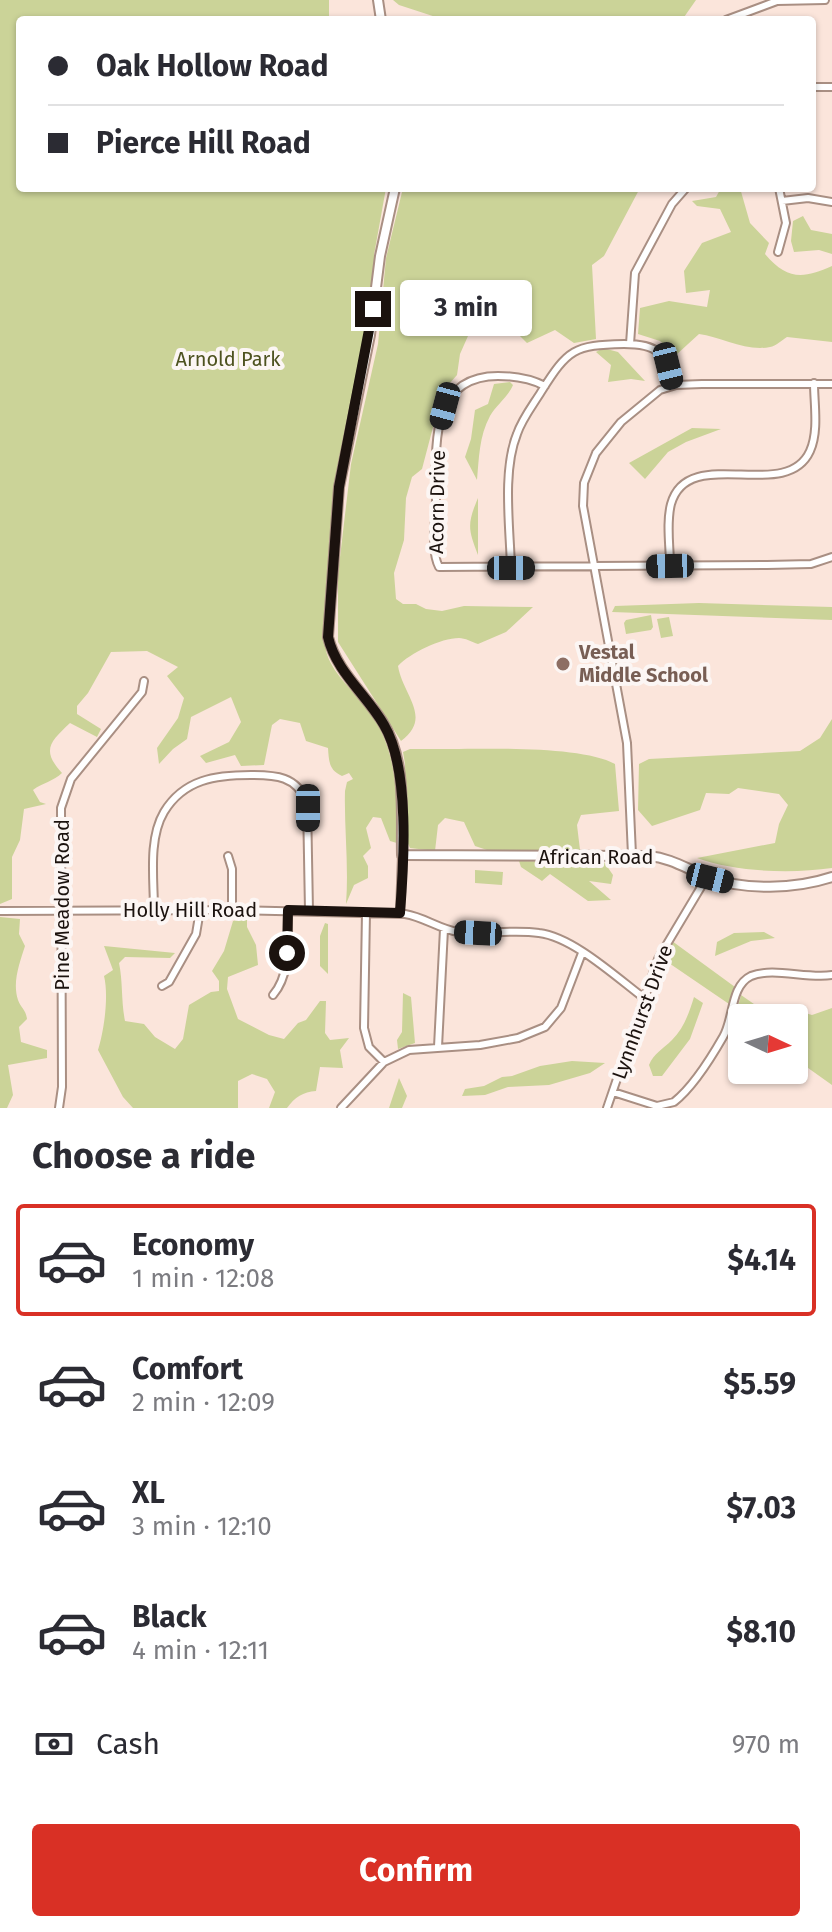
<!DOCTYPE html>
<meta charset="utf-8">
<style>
body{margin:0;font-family:"Fira Sans",sans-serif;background:#f2f2f3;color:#2b2b33;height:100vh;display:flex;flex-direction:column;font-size:30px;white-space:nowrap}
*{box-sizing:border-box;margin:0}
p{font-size:26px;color:#7c7c81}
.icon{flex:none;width:44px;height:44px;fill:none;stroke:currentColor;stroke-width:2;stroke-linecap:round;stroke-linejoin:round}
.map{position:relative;height:1108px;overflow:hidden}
.drawer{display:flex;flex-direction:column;background:#fff;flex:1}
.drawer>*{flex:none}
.hud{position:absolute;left:16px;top:16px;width:800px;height:176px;border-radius:8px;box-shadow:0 2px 6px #0004;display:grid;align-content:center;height:176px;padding:0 32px;background:#fff}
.needle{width:52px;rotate:94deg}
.buttons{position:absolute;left:728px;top:1004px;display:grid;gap:16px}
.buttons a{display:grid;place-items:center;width:80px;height:80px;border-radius:8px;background:#fff;box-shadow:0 2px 6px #0004;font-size:40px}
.end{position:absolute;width:36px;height:36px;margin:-18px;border:10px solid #1b120e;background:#fff;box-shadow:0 0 0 4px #fff}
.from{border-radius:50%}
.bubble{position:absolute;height:56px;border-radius:8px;background:#fff;box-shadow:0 2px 6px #0004;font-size:26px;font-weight:700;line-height:56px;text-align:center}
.car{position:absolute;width:24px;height:48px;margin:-24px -12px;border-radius:10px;box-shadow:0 0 6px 2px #0007;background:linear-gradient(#222 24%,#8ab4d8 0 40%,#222 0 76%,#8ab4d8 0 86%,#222 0)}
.hud b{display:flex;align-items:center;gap:28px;height:76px;font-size:30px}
.hud b+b{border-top:2px solid #e1e1e2}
.hud i{width:20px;height:20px;background:#2b2b33}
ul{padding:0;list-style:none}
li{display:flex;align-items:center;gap:24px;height:112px;margin:0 16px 12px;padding:0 16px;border:4px solid transparent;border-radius:8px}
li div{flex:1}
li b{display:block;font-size:30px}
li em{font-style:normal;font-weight:700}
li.current{border-color:#d93025}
li>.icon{width:72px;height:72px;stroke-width:1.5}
h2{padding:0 32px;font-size:36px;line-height:96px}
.pay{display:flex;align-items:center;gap:20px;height:88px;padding:0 32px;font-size:30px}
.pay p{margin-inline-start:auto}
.primary-button{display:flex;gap:16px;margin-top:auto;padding:16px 32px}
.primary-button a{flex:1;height:92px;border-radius:8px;background:#d93025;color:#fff;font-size:32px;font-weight:700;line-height:92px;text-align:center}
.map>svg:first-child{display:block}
</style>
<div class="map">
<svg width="832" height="1108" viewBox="0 0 832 1108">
<rect width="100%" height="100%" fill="#fbe5db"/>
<path fill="#cbd398" d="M 0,0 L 329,0 L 329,20 L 20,20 L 20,188 L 386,188 L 374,255 L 380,256 L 370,335 L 342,468 L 331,650 L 326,651 C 332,673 351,688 365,706 C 398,746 397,793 397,843 L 390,841 L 381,818 L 373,817 L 366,828 L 371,848 L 363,856 L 368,866 L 368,878 L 354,885 L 346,904 C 349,866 344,828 345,791 L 347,782 L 353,779 L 349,773 L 342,776 C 329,770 329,762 328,748 L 306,741 L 300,723 L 280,719 L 272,725 L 264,765 L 241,766 L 235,755 L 206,763 L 200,756 L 229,742 L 241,722 L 231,697 L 191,717 L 187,739 L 173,749 L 159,764 L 157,748 L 178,718 L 184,698 L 167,676 L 178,667 L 147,651 L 111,652 L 88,693 L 77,706 L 77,714 L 101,729 L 97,737 L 70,723 C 50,742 41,750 62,773 C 54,781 42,783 33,790 L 40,802 L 46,804 L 24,809 L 20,840 L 12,857 L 12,899 L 0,904 Z
M 393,0 L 696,0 L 682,20 L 445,20 L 399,5 Z
M 403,188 L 640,188 L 604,256 L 592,265 L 596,339 L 574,343 L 555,330 L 527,343 L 515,331 L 468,336 L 460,354 L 457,375 L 449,384 L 437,412 L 422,469 L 412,477 L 406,498 L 404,540 L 394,573 L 396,599 L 403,604 L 416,604 L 426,609 L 442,611 L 464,606 L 533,607 L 506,632 L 478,644 C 472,642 465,638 459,638 C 441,638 410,653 398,666 C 403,696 433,717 401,741 L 338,642 L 338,574 L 351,464 L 378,344 L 386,258 Z
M 721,188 L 740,188 L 750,223 L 769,243 L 765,254 C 787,280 803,279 832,266 L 832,342 L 787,337 C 782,340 776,346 770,347 C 747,352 721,337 699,334 L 676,355 L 660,341 L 638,334 L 640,308 L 669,301 L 707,307 L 710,290 L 686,293 L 684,271 L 702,243 L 731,232 L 720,209 L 697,206 L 692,201 L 716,197 Z
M 803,216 L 811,230 L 832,234 L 832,254 L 819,250 L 794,252 L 791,241 L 793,221 Z
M 603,348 L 618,352 L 645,381 L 631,379 L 608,382 L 611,365 L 596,352 Z
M 510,382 L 513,385 C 508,397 496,405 490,416 C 479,436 479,459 477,480 L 465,457 L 471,439 L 475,410 L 488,404 L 494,384 Z
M 692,428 L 721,429 L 686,442 L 668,452 L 645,479 L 629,463 Z
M 478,498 L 478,555 C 468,529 467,524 478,498 Z
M 699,603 L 832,607 L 832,620 L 612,612 L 615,606 Z
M 651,615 L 653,627 L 651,630 L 626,634 L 624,623 L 626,620 Z
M 669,617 L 673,636 L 661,638 L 657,619 Z
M 832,719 L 832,868 C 791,874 735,872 697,858 L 775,843 L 779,824 L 788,805 L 779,794 L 738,788 L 729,794 L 706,793 L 700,810 L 652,826 L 638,810 L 639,764 L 649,759 L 800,751 L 820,738 Z
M 410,749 C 458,750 576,743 615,764 L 619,811 L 581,815 L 577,825 L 580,850 L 496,853 L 475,846 L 464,822 L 445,818 L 438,825 L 435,851 L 410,848 L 406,839 L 405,764 L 403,752 Z
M 519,861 L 604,862 L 613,875 L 611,884 L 589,881 L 611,900 L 588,901 L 550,874 L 542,881 L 521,867 Z
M 475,870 L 503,872 L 502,885 L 475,883 Z
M 0,917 L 20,919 L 19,934 L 25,946 C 20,962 12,982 18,1000 C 21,1008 26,1010 27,1019 L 19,1027 L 21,1042 L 47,1050 L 47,1058 L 8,1065 L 13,1095 L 7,1108 L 0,1108 Z
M 247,918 L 247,927 L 256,945 L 258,965 L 228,977 L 227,989 L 238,1019 L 269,1035 L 284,1039 L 298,1023 L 306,1020 L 320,1001 L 326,1001 L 325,1033 L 330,1040 L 349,1038 L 340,1050 L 343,1068 L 320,1067 L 316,1091 C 303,1092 295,1097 287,1108 L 269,1108 L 275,1092 L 267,1079 L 252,1074 L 238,1081 L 238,1108 L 133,1108 L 123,1097 L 98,1050 C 104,1031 109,996 104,976 L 113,970 L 104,946 L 175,953 L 170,958 L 125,957 L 119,963 C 123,982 121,1001 125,1021 L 144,1024 L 155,1037 L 175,1049 L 183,1039 L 189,1005 L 211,992 L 219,991 L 219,981 L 212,971 L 224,951 L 233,921 Z
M 325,923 L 328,924 L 328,974 L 320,966 L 320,936 Z
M 764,932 L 775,938 L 751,941 L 715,956 L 717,942 L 734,933 Z
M 672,941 L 735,987 L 729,1004 L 663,959 Z
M 403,993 L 411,997 L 415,1043 L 398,1049 L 397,1040 L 402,1032 Z
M 741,995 L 774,1018 L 742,1018 L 742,1023 L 735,1018 Z
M 694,997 L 703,1003 L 690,1039 L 662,1076 L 653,1076 L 649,1065 C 654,1053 663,1049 672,1040 C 684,1028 689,1013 694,997 Z
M 832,1008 L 832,1085 L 794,1058 L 794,1018 L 777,1018 L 777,1013 L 792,1009 L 812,1015 Z
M 572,1061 L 605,1063 L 590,1073 L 549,1085 L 508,1087 L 485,1095 L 462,1096 L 465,1089 L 484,1086 L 502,1077 L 512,1076 L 540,1066 Z
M 399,1078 L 407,1096 L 402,1108 L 389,1108 Z"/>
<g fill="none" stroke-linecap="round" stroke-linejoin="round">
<defs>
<path id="minor" d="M 726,20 L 777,1 L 825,0
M 812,87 L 832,87
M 782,201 L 808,198 L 832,202
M 778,252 L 786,223 L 779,188
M 630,344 L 635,273 L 672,204 L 686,188
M 545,386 C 529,378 515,376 498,376 C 428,376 436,449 436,500 C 436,520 430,550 439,567 L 767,565 L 811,564 L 832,557
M 670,566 C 670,546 666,523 671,504 C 688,443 786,504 810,451 C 819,431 814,404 814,383
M 511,568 C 510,528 502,471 517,434 C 522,419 533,405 541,392 C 568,349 574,345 624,344 C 659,344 664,353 673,385
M 632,855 L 627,743 L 583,506 L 584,483 L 596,453 L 621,422 L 660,390 L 676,385 L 702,384 L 832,384
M 228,856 L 232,869 L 232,910
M 154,910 C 154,880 148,839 164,812 C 184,779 216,775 251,775 C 276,775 296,776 307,802 L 309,911
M 0,911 L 232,910 L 405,914 C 424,917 439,929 458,932 C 485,935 512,929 539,933 C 573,937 616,977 644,998
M 366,913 L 364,1028 L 369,1047 L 384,1062
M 400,913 L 402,855
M 162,986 L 169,982 L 196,934 L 200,910
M 273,995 C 292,973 287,938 288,910
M 438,1047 L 444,929
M 613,1092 L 657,1106 L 674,1102 C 693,1087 711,1058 723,1037 C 734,1019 730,986 751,976 C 773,967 807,979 832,975
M 59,1108 L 62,1087 L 61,808 L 71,779 L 142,692 L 144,681
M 341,1108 L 384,1062 L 409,1050 L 480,1045 L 518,1038 L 545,1027 L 561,1008 L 582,953
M 607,1108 L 658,959 L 707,877"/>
<path id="tertiary" d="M 378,0 L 381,20
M 395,188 L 380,256 L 370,335 L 339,487 L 328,637 C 336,670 364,693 382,721 C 407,760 401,811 402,855 L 649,856 C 671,858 687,869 708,877 C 744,891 796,889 832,877"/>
</defs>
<use href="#minor" stroke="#a98f83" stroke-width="10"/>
<use href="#tertiary" stroke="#a98f83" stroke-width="12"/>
<use href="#minor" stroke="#fff" stroke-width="6"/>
<use href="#tertiary" stroke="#fff" stroke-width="8"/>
</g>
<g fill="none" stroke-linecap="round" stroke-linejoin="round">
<path stroke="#1b120e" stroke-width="10" d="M 287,953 L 288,910 L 400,913 C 404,863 410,769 384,725 C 367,695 336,672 328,637 L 339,487 L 373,309"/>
</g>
<circle fill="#8d6e63" stroke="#fcf6f4" stroke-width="3" cx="563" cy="664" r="8"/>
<g text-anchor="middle" stroke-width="8" stroke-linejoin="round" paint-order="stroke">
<g font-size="20" fill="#4d521f" stroke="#fcf6f4">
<text x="228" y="366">Arnold Park</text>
</g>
<g font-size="20" fill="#1b120e" stroke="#fcf6f4">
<text transform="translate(437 502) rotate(-89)" y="7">Acorn Drive</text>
<text x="596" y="864">African Road</text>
<text transform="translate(62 905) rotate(-90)" y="7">Pine Meadow Road</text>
<text x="190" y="917">Holly Hill Road</text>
<text transform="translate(642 1012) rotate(-70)" y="7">Lynnhurst Drive</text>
</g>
<g font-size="20" font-weight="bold" fill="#785e54" stroke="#fcf6f4" text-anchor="start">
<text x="579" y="659">Vestal<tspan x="579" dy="23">Middle School</tspan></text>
</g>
</g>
</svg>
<div class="buttons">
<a><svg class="needle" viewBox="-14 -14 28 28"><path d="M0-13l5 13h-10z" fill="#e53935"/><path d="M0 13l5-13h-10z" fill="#7c7c81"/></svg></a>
</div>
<i class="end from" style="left:287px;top:953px"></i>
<i class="end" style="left:373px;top:309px"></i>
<div class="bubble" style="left:400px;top:280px;width:132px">3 min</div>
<i class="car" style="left:668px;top:366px;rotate:166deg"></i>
<i class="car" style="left:445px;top:406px;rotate:195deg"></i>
<i class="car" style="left:670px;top:566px;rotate:269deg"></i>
<i class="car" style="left:511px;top:568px;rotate:90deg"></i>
<i class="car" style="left:308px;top:808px;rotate:180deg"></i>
<i class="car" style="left:710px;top:878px;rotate:104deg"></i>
<i class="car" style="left:478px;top:933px;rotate:273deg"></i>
<div class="hud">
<b><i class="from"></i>Oak Hollow Road</b>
<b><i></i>Pierce Hill Road</b>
</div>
</div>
<section class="drawer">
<h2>Choose a ride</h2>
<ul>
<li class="current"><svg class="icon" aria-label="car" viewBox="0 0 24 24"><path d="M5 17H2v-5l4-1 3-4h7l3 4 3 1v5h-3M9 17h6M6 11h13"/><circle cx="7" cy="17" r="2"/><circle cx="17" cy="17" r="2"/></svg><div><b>Economy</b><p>1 min · 12:08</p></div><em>$4.14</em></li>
<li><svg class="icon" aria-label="car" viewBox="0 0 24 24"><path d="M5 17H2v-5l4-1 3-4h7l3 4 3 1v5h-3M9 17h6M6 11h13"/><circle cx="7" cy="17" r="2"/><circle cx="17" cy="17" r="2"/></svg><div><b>Comfort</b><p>2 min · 12:09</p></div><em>$5.59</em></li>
<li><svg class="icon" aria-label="car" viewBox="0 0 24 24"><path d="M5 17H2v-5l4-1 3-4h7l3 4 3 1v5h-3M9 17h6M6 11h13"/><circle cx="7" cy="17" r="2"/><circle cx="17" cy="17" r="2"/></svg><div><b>XL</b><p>3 min · 12:10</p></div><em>$7.03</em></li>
<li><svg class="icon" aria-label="car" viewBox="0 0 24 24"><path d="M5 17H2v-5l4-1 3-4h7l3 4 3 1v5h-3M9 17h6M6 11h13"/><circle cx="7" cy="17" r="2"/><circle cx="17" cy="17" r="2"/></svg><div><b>Black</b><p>4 min · 12:11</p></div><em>$8.10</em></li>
</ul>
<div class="pay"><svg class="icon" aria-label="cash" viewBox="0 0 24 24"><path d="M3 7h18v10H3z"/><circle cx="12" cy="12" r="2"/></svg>Cash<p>970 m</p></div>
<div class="primary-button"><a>Confirm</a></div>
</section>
